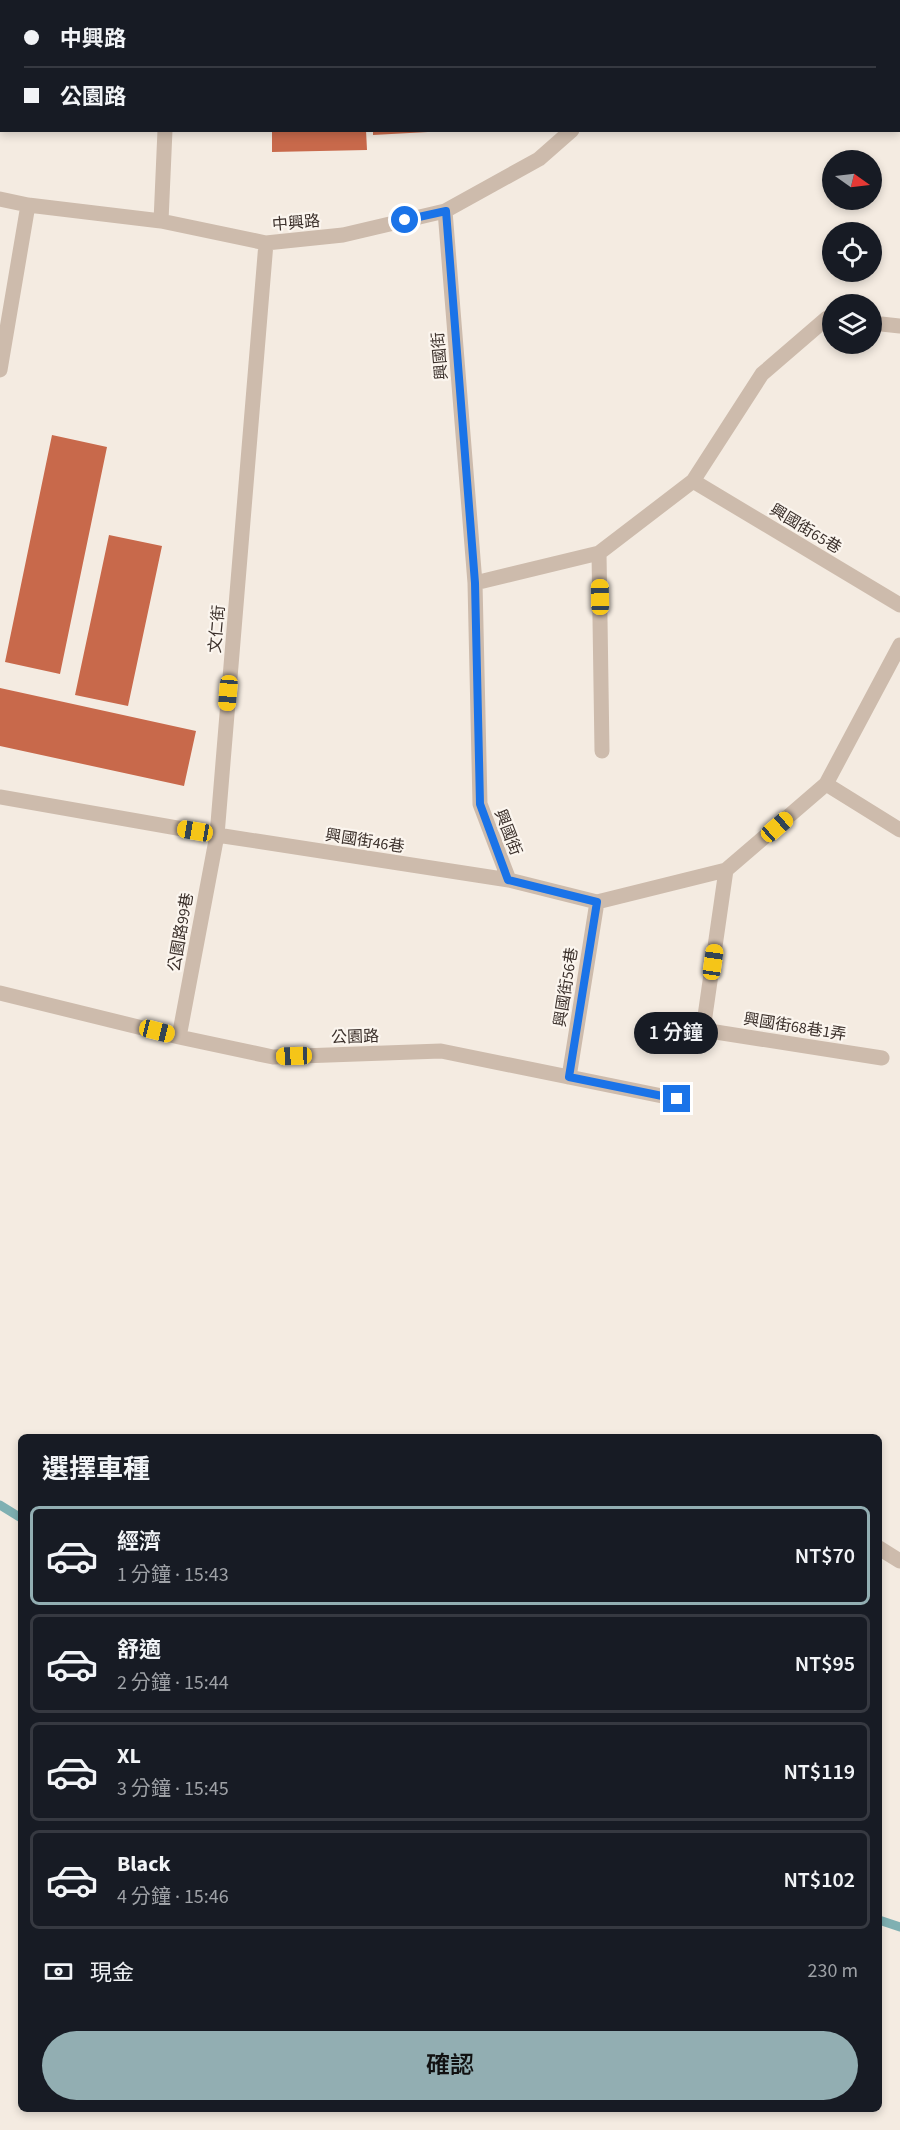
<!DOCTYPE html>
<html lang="zh-TW">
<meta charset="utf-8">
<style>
body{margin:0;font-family:"Source Sans 3","Noto Sans TC",sans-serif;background:#20242c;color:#f1f3f6;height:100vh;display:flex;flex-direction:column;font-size:22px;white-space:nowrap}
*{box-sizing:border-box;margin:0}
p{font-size:20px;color:#9ea1a6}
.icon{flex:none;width:33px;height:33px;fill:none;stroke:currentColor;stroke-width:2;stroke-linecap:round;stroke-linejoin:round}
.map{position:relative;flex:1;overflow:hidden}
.details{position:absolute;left:18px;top:1434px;width:864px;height:678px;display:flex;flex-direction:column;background:#171b24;border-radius:9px;box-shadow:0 3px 9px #0003}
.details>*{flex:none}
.banner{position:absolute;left:0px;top:0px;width:900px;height:132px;box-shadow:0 3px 9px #0003;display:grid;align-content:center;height:132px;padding:0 24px;background:#171b24}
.needle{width:39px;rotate:104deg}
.buttons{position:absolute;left:822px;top:150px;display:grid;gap:12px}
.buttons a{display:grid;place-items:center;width:60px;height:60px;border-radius:50%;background:#171b24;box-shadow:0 3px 9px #0003;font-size:30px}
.end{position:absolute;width:27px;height:27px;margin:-14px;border:8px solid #1a73e8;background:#fff;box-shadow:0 0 0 3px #fff}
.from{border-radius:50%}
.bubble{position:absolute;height:42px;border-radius:21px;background:#171b24;box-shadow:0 3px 9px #0003;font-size:20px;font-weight:600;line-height:42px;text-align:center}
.car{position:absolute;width:18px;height:36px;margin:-18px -9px;border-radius:8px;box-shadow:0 0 4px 2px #0007;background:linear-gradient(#f5c518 24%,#345 0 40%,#f5c518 0 76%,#345 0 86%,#f5c518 0)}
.banner b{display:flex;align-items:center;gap:21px;height:57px;font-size:22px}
.banner b+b{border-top:2px solid #363941}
.banner i{width:15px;height:15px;background:#f1f3f6}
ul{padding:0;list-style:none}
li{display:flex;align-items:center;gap:18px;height:99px;margin:0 12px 9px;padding:0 12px;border:3px solid #363941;border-radius:9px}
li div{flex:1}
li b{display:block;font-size:22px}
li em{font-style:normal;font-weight:600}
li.active{border-color:#92aeb2}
li>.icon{width:54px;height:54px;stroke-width:1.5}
h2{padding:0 24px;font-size:27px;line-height:72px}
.pay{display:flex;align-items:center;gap:15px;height:66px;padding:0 24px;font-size:22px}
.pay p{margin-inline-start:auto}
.button{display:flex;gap:12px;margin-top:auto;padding:12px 24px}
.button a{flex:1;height:69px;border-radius:36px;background:#92aeb2;color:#111;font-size:24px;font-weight:600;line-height:69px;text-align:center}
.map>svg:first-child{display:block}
</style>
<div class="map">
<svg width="900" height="2130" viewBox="0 0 900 2130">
<rect width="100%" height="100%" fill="#f4ebe1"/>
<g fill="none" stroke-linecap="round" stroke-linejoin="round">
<path stroke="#7fb0b2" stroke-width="9" d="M 0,1505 L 21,1518
M 879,1920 L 900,1927"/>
</g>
<path fill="#c8694b" d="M 272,130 L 366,130 L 367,150 L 272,152 Z
M 373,130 L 428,130 L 428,132 L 373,135 Z
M 52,435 L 107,447 L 60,674 L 5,662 Z
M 109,535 L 162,546 L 128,706 L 75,695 Z
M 0,688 L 196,731 L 184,786 L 0,746 Z"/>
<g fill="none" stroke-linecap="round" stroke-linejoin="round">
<path stroke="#cdbbac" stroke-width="15" d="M 478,0 L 480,2
M 170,2 L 170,0
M 641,2 L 641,0
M 0,199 L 28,205 L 161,221 L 266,243 L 343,235 L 445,211 L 539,159 L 572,130
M 445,211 L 475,583 L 480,804 L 509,880 L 597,902 L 726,870 L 826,784 L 900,645
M 161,221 L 165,130
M 872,323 L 900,326
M 0,370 L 28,205
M 693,481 L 900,605
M 599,553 L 602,751
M 475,583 L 599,553 L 693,481 L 762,374 L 827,318 L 832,318
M 826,784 L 900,830
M 0,797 L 217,835 L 509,880
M 726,870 L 703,1030 L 882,1058
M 0,993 L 179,1037 L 273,1057 L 441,1051 L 677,1099
M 179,1037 L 217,835 L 266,243
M 569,1077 L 597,902
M 879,1548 L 900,1561"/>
</g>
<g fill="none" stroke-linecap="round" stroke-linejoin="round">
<path stroke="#1a73e8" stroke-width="8" d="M 405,220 L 446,211 L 475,583 L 480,804 L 508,880 L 597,902 L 569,1077 L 677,1099"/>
</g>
<g text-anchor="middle" stroke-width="4.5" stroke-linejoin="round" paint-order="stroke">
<g font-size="16" fill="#3b302b" stroke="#fbf5ee">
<text transform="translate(296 222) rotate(-5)" y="6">中興路</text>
<text transform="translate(439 356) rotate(-95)" y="6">興國街</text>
<text transform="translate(806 528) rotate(31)" y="6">興國街65巷</text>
<text transform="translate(216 629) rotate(-85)" y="6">文仁街</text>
<text transform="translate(509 832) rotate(69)" y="6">興國街</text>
<text transform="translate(365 840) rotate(9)" y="6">興國街46巷</text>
<text transform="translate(180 932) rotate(-80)" y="6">公園路99巷</text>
<text transform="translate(565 987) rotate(-81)" y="6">興國街56巷</text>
<text transform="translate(795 1026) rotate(9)" y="6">興國街68巷1弄</text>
<text transform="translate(355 1036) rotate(-2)" y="6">公園路</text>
</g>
</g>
</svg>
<div class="buttons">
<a><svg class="needle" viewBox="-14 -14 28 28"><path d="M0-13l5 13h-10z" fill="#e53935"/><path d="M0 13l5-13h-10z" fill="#9ea1a6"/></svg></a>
<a><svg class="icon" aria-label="locate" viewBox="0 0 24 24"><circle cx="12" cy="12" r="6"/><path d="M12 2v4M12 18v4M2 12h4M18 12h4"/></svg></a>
<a><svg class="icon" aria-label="layers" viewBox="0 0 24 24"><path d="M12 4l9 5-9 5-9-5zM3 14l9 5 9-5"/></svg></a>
</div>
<i class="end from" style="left:405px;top:220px"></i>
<i class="end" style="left:677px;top:1099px"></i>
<div class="bubble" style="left:634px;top:1012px;width:84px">1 分鐘</div>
<i class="car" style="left:600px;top:597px;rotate:359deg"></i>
<i class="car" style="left:228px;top:693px;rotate:185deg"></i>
<i class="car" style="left:777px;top:827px;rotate:49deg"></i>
<i class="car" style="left:195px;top:831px;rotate:280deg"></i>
<i class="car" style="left:713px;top:962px;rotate:8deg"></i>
<i class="car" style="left:157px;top:1031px;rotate:104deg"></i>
<i class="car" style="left:294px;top:1056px;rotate:268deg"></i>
<div class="banner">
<b><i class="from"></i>中興路</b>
<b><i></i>公園路</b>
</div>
<section class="details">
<h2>選擇車種</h2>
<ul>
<li class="active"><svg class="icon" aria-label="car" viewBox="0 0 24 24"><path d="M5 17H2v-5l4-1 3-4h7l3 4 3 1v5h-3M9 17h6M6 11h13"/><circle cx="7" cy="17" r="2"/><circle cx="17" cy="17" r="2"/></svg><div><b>經濟</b><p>1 分鐘 · 15:43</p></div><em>NT$70</em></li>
<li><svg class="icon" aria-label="car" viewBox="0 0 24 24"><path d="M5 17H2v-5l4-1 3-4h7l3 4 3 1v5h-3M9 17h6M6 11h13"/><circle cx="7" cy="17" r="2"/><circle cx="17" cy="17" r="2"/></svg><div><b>舒適</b><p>2 分鐘 · 15:44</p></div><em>NT$95</em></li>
<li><svg class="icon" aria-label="car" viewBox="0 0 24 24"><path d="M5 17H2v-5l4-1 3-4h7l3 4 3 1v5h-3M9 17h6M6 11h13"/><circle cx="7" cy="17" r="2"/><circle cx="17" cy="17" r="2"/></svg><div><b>XL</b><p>3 分鐘 · 15:45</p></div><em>NT$119</em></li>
<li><svg class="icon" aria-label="car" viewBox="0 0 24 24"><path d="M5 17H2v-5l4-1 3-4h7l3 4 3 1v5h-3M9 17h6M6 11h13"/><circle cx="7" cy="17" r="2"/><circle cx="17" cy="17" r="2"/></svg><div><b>Black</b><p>4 分鐘 · 15:46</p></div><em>NT$102</em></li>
</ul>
<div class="pay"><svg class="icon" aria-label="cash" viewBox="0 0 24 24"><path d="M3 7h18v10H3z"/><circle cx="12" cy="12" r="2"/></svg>現金<p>230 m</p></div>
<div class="button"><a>確認</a></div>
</section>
</div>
